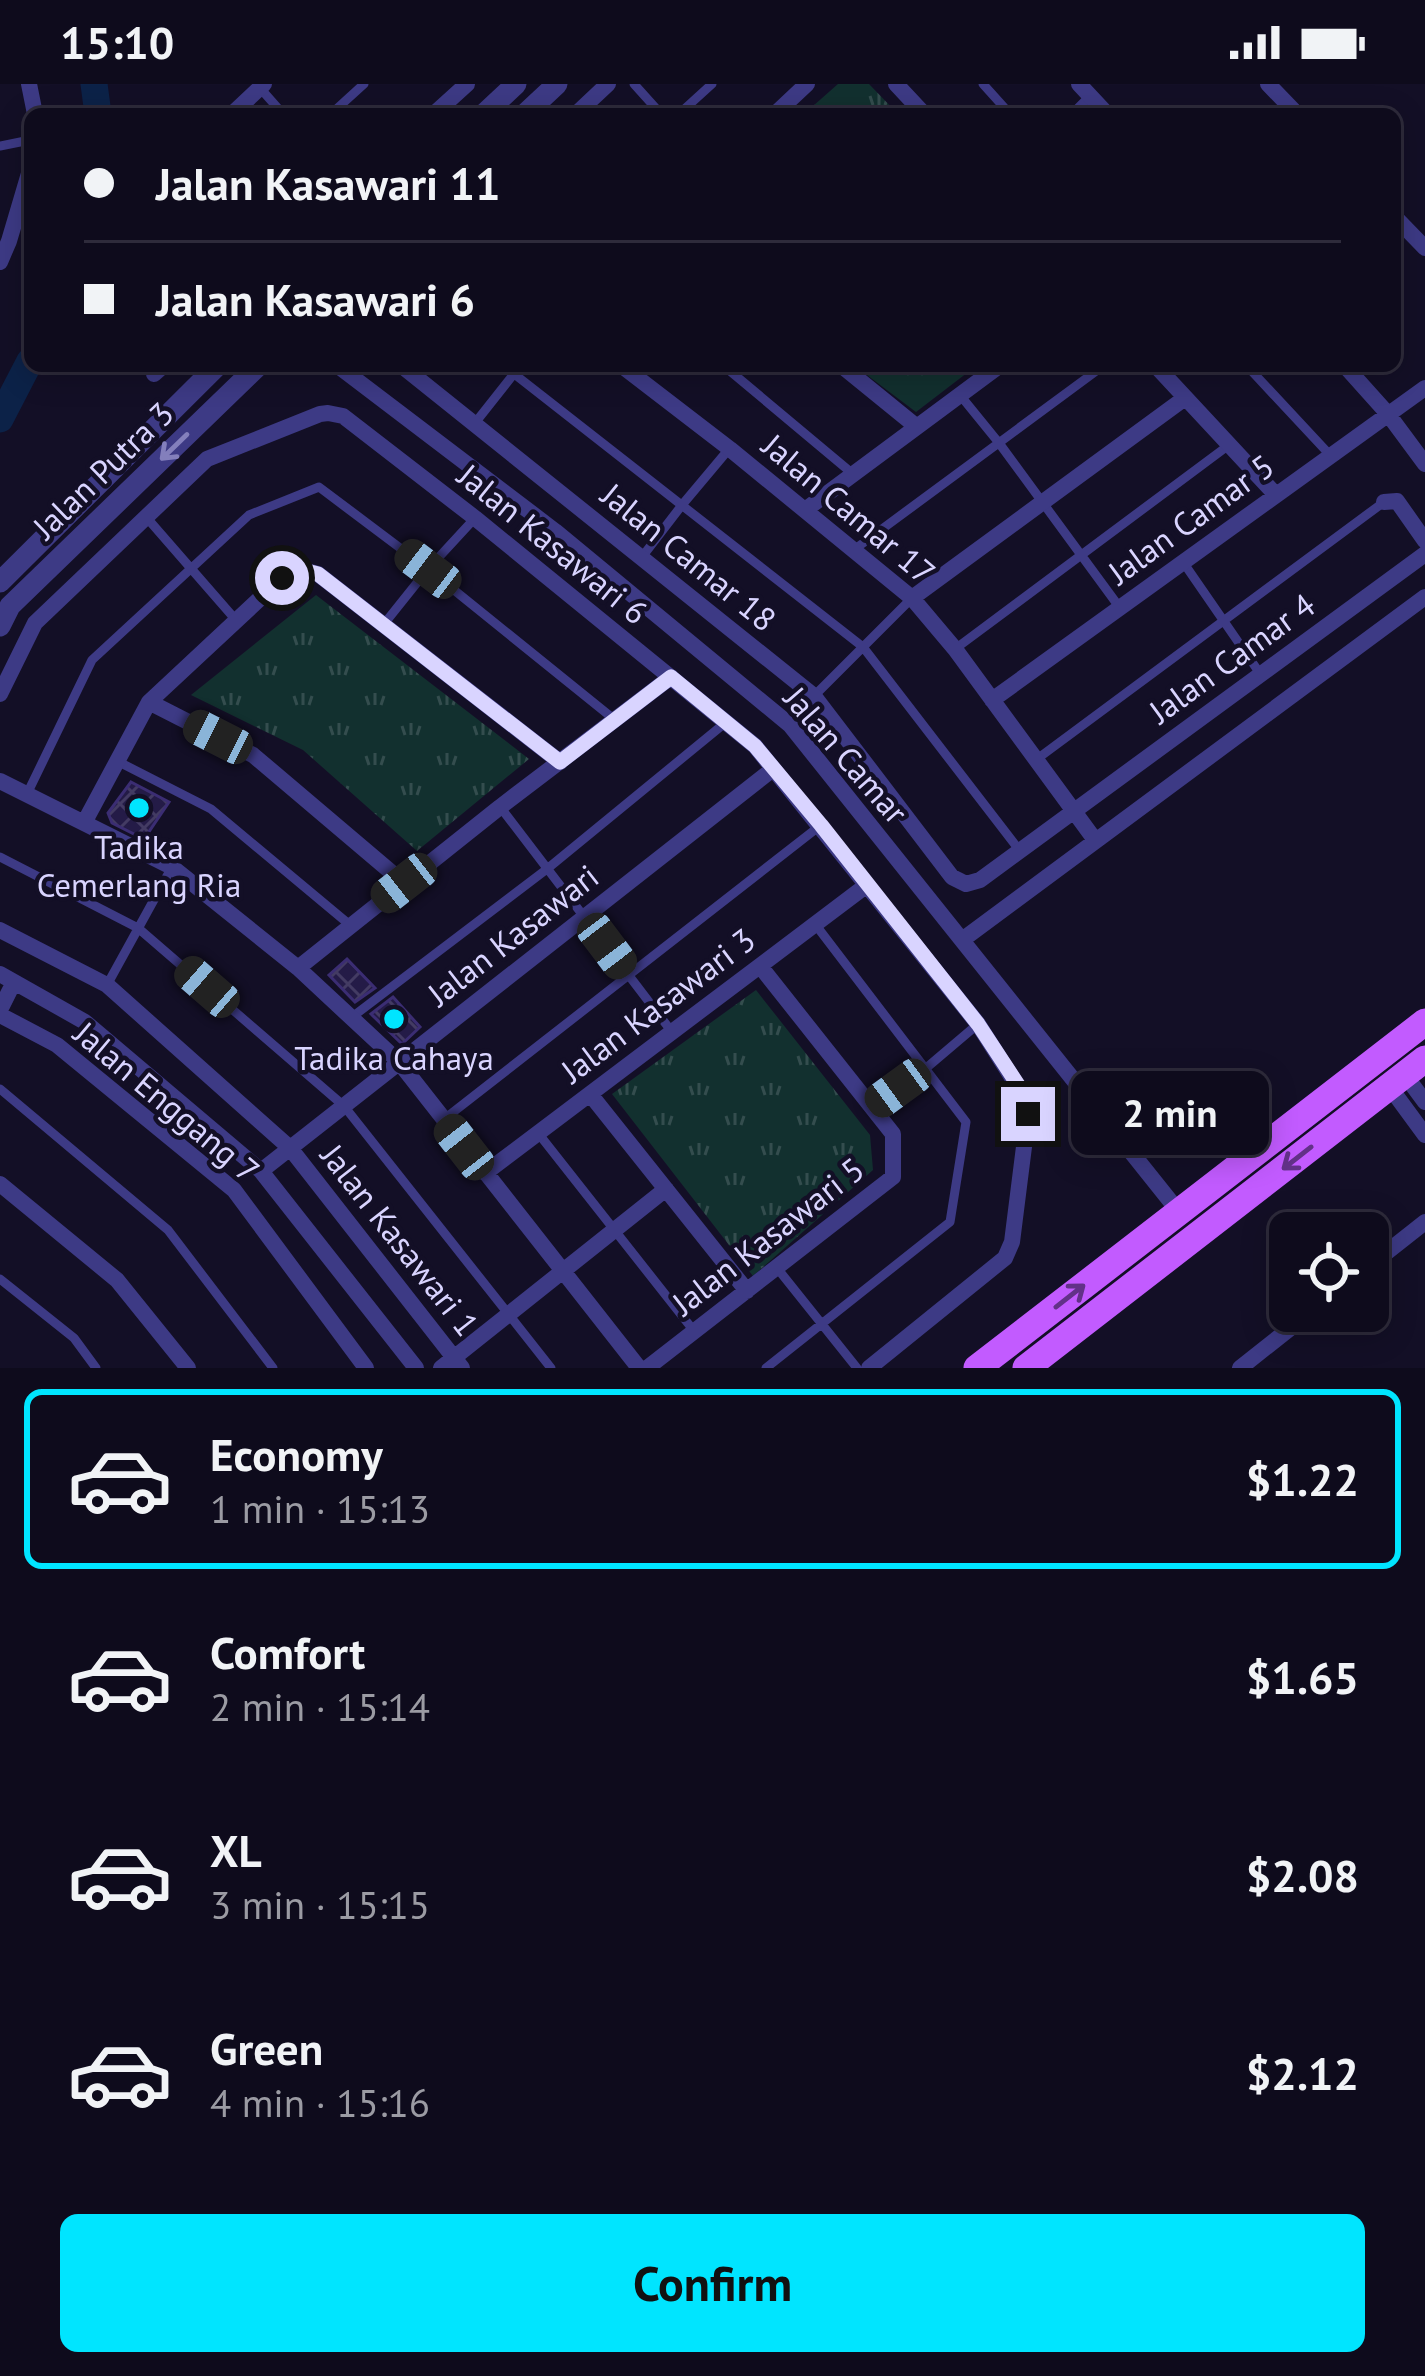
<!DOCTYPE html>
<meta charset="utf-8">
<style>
body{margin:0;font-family:"PT Sans",sans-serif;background:#1c1929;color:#f1f3f6;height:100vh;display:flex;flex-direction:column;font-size:45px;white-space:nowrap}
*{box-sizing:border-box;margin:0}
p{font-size:39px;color:#9b9ba3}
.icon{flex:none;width:66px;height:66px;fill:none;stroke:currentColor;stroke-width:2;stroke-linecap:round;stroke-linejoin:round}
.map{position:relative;height:1284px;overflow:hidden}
.panel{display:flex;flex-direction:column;background:#0e0b1c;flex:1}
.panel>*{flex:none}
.banner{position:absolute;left:24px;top:24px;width:1377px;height:264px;border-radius:18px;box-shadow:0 6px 30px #0003,0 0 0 3px #2e2b3b;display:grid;align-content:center;height:264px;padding:0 60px;background:#0e0b1c}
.tools{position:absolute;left:1269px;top:1128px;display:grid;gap:24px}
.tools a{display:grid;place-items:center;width:120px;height:120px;border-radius:18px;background:#0e0b1c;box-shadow:0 6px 30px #0003,0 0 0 3px #2e2b3b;font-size:60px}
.end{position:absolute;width:54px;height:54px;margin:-27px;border:15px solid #d9d4ff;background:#111;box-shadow:0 0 0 6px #111}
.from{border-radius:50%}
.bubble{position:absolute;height:84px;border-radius:18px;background:#0e0b1c;box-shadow:0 6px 30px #0003,0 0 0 3px #2e2b3b;font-size:39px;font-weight:700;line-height:84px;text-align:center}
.car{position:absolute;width:36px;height:72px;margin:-36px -18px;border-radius:15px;box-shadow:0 0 9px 3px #0007;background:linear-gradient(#222 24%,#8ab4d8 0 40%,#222 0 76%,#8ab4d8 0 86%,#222 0)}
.banner b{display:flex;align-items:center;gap:42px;height:114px;font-size:45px}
.banner b+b{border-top:3px solid #2e2b3b}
.banner i{width:30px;height:30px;background:#f1f3f6}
ul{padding:21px 0 0;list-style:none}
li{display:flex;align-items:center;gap:36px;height:180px;margin:0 24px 18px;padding:0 36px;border:6px solid transparent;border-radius:18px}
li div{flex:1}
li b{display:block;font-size:45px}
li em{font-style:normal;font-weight:700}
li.on{border-color:#00e5ff}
li>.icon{width:108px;height:108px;stroke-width:1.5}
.primary-button{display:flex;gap:24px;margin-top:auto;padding:24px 60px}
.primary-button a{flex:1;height:138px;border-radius:18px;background:#00e5ff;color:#111;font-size:48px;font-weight:700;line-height:138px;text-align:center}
.status{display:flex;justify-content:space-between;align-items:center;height:84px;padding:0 60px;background:#0e0b1c;direction:ltr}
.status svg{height:33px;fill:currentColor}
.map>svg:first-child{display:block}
</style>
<div class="status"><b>15:10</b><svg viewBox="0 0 49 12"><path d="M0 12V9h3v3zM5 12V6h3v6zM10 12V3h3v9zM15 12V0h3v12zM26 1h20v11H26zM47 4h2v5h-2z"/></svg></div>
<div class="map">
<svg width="1425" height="1284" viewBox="0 0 1425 1284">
<defs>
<pattern id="grass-tufts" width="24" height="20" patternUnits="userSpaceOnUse" patternTransform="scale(3)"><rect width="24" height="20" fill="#12302f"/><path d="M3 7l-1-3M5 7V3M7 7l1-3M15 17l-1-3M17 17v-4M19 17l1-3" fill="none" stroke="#344d4e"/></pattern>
<pattern id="building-cross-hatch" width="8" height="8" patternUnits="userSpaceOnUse" patternTransform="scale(3)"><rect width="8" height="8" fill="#241b47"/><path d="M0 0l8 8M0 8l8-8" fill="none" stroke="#433b63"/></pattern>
</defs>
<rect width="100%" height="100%" fill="#130f26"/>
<path fill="url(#grass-tufts)" d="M 838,0 L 869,0 L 898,30 L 804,30 Z
M 855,282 L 976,282 L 916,328 Z
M 316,511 L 529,675 L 417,767 L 303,666 L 191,611 Z
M 756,906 L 870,1051 L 873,1086 L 753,1192 L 612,1010 Z"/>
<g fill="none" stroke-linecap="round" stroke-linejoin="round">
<path stroke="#0c2248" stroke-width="27" d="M 94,0 L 98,30
M 0,335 L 30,277"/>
</g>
<path fill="url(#building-cross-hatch)" stroke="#3b2d73" stroke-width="3" d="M 131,698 L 169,718 L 144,755 L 112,739 L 108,729 Z
M 347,875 L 375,904 L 355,918 L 329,891 Z
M 393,913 L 420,943 L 402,960 L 371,930 Z"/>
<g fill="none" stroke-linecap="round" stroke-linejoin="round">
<path stroke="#3d3a85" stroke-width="9" d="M 634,0 L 661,30
M 983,0 L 1010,30
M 260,4 L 283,30
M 331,30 L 364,0
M 679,30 L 712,0
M 1072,30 L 1089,13
M 0,62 L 30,56
M 504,282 L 863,563 L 1020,767
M 724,282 L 853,390
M 1247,282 L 1330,371
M 960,311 L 999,359 L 1120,524
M 475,339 L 520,282
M 147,434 L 235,535
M 855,465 L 1103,282
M 642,473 L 682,421 L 729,365
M 1183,478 L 1261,591
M 384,540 L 428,485 L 475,434
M 955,565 L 1229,361
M 814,612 L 912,514
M 1037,675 L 1384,418
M 117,677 L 211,725 L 350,841
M 27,710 L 92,576 L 249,431 L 319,403 L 428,485 L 615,636
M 501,724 L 672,948
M 0,773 L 138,844 L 344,1022 L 551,1284
M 107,901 L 172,783
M 352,933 L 547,785 L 725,639
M 0,1005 L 168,1146 L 273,1284
M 871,1023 L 925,985 L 978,940
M 443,1036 L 821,741
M 538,1049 L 694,1247
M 777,1184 L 857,1284
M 0,1195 L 74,1254 L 96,1284
M 766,1284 L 950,1138 L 966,1038 L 815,840"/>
<path stroke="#3d3a85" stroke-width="16" d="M 29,0 L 35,30
M 896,0 L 924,30
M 1079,0 L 1107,30
M 1268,0 L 1297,30
M 232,30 L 264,0
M 434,30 L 467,0
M 576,30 L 608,0
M 775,30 L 807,0
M 1395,133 L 1425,164
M 0,178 L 9,157 L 30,86
M 338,282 L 555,447 L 790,641 L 1179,1128
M 402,282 L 814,612 L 952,793 L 966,800 L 980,796 L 1425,470
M 622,282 L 730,365 L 912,514 L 955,565 L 1095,756
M 842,282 L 917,343
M 1156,282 L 1276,411
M 1345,282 L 1388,330 L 1425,380
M 154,290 L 163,282
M 1384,418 L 1397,417 L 1425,457
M 805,426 L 999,282
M 912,514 L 1185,314
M 0,610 L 35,539 L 207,375 L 320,330 L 328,329 L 343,332 L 475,434 L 755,662 L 978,940 L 1027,1017 L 1028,1031 L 1012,1158 L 1005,1174 L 869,1284
M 992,616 L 1425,304
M 149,618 L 253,671 L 404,799
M 0,697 L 172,783 L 298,884 L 399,978 L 639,1284
M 84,739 L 149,618 L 282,494 L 299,485 L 318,490 L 560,678
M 0,846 L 107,901 L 290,1064 L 462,1284
M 962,856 L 1425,513
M 298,884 L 500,723 L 671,593
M 0,890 L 85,938 L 261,1087 L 416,1284
M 0,926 L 14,898
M 0,931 L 57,961 L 234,1106 L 366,1284
M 1405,991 L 1425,1018
M 1389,1002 L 1425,1051
M 590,1010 L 747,1207
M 261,1087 L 773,685
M 485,1089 L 867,801
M 0,1100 L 117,1196 L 188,1284
M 1368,1183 L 1425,1138
M 441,1284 L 666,1105
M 647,1284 L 893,1093 L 893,1050 L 760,882
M 1240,1284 L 1312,1227"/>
<path stroke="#3d3a85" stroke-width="21" d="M 484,30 L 516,0
M 525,30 L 557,0
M 0,498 L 217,282
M 0,542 L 10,522 L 258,282"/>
<path stroke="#c25bff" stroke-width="27" d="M 977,1284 L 1425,938
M 1026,1284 L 1425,975"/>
</g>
<defs><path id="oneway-shaft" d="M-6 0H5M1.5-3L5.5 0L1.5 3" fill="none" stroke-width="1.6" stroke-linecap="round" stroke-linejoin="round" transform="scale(3)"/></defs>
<use stroke="#837fbc" href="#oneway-shaft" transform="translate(174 363) rotate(136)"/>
<g stroke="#623188">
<use href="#oneway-shaft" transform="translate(1297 1074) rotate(142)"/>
<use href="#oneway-shaft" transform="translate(1070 1212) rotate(-38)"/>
</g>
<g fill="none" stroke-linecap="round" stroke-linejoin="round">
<path stroke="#d9d4ff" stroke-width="15" d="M 282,494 L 299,485 L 318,490 L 560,678 L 671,593 L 755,662 L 821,741 L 978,940 L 1024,1010 L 1028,1030"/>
</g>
<g fill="#00e5ff" stroke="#130f26" stroke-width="4.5">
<circle cx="139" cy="724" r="12"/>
<circle cx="394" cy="935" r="12"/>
</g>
<g text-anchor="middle" stroke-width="9" stroke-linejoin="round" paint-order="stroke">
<g font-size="33" fill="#d9d4ff" stroke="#130f26">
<text transform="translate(103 386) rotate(-44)" y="12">Jalan Putra 3</text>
<text transform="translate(849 425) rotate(40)" y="12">Jalan Camar 17</text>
<text transform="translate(1191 435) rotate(-36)" y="12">Jalan Camar 5</text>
<text transform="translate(553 460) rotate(39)" y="12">Jalan Kasawari 6</text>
<text transform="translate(689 473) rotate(39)" y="12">Jalan Camar 18</text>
<text transform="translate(1232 574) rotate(-36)" y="12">Jalan Camar 4</text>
<text transform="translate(846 671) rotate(49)" y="12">Jalan Camar</text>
<text transform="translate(513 851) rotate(-38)" y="12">Jalan Kasawari</text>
<text transform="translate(658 921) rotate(-37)" y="12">Jalan Kasawari 3</text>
<text transform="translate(167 1018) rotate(40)" y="12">Jalan Enggang 7</text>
<text transform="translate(768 1152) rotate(-38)" y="12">Jalan Kasawari 5</text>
<text transform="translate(400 1156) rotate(52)" y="12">Jalan Kasawari 1</text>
</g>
<g font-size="33" fill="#d9d4ff" stroke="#130f26">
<text x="139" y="775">Tadika<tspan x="139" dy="38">Cemerlang Ria</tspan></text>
<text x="394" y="986">Tadika Cahaya</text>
</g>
</g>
</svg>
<div class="tools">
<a><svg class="icon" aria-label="locate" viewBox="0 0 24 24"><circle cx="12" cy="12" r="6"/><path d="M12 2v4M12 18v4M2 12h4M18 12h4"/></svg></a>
</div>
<i class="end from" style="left:282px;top:494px"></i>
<i class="end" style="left:1028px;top:1030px"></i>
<div class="bubble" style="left:1071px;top:987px;width:198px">2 min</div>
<i class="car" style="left:428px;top:485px;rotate:307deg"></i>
<i class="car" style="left:218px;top:653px;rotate:297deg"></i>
<i class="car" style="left:404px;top:799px;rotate:232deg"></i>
<i class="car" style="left:607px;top:862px;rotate:143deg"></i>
<i class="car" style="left:207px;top:903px;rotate:311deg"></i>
<i class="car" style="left:898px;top:1004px;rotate:234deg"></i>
<i class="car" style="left:464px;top:1063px;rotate:322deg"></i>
<div class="banner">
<b><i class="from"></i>Jalan Kasawari 11</b>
<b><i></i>Jalan Kasawari 6</b>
</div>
</div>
<section class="panel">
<ul>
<li class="on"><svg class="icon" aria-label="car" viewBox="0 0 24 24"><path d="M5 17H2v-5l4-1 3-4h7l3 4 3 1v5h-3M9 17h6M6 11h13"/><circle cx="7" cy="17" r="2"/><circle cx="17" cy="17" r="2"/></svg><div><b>Economy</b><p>1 min · 15:13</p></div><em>$1.22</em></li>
<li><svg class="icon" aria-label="car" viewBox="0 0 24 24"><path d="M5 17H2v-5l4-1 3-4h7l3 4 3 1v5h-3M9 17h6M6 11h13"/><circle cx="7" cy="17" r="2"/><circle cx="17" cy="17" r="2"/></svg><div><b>Comfort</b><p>2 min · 15:14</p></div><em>$1.65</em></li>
<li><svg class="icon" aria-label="car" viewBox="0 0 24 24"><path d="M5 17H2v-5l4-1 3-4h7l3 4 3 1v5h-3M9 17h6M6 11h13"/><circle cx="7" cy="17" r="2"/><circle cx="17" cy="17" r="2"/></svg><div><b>XL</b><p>3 min · 15:15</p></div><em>$2.08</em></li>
<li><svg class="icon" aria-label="car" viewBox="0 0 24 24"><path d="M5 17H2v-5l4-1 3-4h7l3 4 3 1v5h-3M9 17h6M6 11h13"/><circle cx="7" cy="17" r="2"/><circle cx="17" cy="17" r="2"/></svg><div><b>Green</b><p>4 min · 15:16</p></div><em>$2.12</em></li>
</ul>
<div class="primary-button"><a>Confirm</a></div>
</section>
